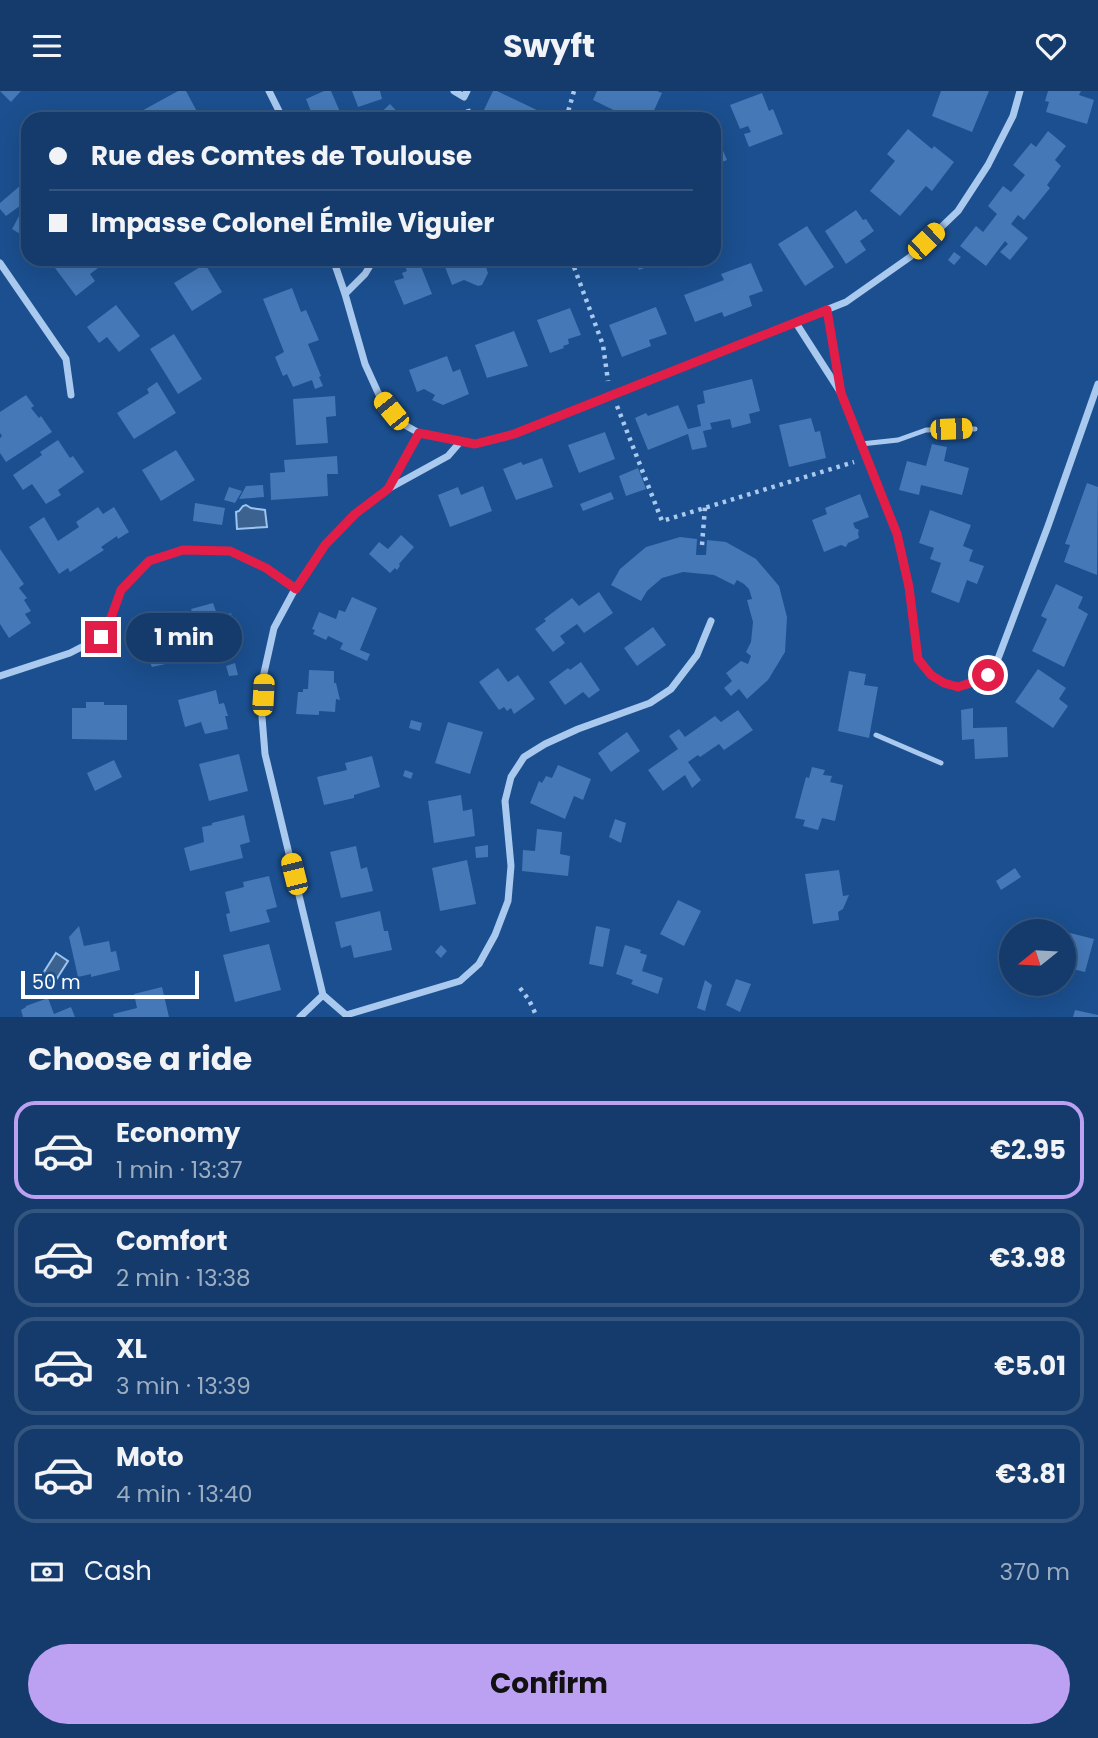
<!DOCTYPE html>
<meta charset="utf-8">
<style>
body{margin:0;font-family:Poppins,sans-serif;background:#214673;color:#f1f3f6;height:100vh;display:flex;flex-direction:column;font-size:26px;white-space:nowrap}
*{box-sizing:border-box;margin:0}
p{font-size:23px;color:#9dadc1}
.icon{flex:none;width:38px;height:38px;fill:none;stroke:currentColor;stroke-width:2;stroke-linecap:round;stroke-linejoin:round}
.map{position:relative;height:926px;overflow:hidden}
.side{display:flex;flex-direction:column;background:#143b6b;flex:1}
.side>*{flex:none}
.top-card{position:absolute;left:21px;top:21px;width:700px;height:154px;border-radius:21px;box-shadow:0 7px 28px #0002,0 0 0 2px #33557e;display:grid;align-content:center;height:154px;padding:0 28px;background:#143b6b}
.needle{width:46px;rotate:252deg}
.controls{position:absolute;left:999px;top:828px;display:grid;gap:14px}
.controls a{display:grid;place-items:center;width:77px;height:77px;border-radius:50%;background:#143b6b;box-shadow:0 7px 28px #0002,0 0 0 2px #33557e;font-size:35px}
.scale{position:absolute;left:21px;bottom:18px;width:178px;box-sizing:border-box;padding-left:7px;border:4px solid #fff;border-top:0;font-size:19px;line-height:24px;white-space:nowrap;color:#fff;-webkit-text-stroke:5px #1b4f8f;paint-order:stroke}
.end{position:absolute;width:32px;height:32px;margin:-16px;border:9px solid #e11d48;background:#fff;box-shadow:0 0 0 4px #fff}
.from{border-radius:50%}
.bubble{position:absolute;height:49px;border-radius:24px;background:#143b6b;box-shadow:0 7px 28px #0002,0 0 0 2px #33557e;font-size:23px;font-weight:700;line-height:49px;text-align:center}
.car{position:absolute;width:21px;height:42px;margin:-21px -10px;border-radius:9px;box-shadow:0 0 5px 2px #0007;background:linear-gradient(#f5c518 24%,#345 0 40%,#f5c518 0 76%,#345 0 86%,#f5c518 0)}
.top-card b{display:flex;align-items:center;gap:24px;height:66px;font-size:26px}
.top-card b+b{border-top:2px solid #33557e}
.top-card i{width:18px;height:18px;background:#f1f3f6}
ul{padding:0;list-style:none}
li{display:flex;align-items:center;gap:21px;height:98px;margin:0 14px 10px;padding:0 14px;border:4px solid #33557e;border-radius:21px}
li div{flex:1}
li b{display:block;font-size:26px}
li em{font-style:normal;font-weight:700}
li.current{border-color:#bca0f2}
li>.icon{width:63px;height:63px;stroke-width:1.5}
h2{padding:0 28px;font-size:32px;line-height:84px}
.pay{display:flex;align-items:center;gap:18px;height:77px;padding:0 28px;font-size:26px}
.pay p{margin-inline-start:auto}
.cta{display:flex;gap:14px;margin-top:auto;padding:14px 28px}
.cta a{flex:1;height:80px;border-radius:42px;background:#bca0f2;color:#111;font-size:28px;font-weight:700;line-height:80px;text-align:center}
header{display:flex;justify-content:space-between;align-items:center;height:91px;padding:0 28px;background:#143b6b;font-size:32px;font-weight:700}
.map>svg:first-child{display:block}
</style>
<header><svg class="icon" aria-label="menu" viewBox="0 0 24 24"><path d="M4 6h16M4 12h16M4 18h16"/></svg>Swyft<svg class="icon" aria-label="heart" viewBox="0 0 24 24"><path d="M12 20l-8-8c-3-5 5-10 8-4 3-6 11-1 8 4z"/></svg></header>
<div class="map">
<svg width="1098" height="926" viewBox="0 0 1098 926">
<rect width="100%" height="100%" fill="#1b4f8f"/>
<path fill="#3c6290" stroke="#9cc4f0" stroke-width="2" d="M 246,414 L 251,417 L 265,419 L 267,436 L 237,438 L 236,421 L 239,420 L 243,415 Z
M 56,862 L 68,870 L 54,892 L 42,884 Z"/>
<path fill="#4478b7" d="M 0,0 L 21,0 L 11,11 Z
M 178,0 L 186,0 L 201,28 L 127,28 Z
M 324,0 L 331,0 L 340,21 L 325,28 L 314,28 L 306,8 Z
M 352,0 L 380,0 L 382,8 L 358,16 Z
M 493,0 L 497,0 L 541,21 L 538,28 L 492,28 L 482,23 Z
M 597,0 L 657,0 L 662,2 L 650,28 L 632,28 L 593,9 Z
M 941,0 L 989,0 L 972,41 L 932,25 Z
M 1048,0 L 1081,0 L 1079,4 L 1094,9 L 1087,33 L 1046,21 L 1049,11 L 1045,10 Z
M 762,2 L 769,20 L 773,18 L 783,43 L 749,56 L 744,43 L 751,41 L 748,35 L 740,38 L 730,14 Z
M 390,13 L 404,28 L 374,28 Z
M 908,38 L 932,58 L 934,55 L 954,71 L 932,100 L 926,95 L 900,125 L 870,100 L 895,70 L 887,63 Z
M 1048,40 L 1066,55 L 1055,69 L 1061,75 L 1047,94 L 1050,97 L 1024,129 L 1018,124 L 1011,133 L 1028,147 L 1010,169 L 1000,161 L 1008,153 L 1005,150 L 986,175 L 960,155 L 976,135 L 983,141 L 997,123 L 988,115 L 1003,95 L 1011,101 L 1025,84 L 1013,74 L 1031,52 L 1036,56 Z
M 714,51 L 716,57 L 721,55 L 727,69 L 714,74 Z
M 28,88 L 28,109 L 6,125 L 0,118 L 0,112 Z
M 28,113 L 28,143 L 22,144 L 12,138 L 25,114 Z
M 856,119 L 863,129 L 866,128 L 874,140 L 860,150 L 866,159 L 846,173 L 825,140 Z
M 807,135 L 834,176 L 805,195 L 778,153 Z
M 954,161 L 961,166 L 954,174 L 948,169 Z
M 67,168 L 110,168 L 90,183 L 95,190 L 76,205 L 55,177 Z
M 410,168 L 418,168 L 432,203 L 404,214 L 394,190 L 404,187 L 402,182 L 407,180 L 403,171 Z
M 442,168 L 483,168 L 488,182 L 482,194 L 478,195 L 464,189 L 452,194 Z
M 615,168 L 658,168 L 660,171 L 639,179 L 636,171 L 618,177 Z
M 751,172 L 763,200 L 749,205 L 752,215 L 724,226 L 722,221 L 695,231 L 684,204 L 724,189 L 721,183 Z
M 205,173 L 222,201 L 192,220 L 174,192 Z
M 292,197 L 301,221 L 306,219 L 319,249 L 308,253 L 321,285 L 319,286 L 323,295 L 315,298 L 312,289 L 293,296 L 287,283 L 283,285 L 275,266 L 284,261 L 263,208 Z
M 116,214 L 140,245 L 119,261 L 107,246 L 99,252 L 87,236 Z
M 656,216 L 667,243 L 649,249 L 651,255 L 622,266 L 609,234 Z
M 570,217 L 581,244 L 568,248 L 569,253 L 563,255 L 564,257 L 550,262 L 537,229 Z
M 514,240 L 528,275 L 487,287 L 475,254 Z
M 174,243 L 202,288 L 178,303 L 150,258 Z
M 447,265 L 453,281 L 460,278 L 469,303 L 443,314 L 432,309 L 435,304 L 424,298 L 417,301 L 409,279 Z
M 752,288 L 760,320 L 749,323 L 751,332 L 732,337 L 730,328 L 710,332 L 712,338 L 703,340 L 707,356 L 692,359 L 688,343 L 648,359 L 635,327 L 646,322 L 648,325 L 678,314 L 688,338 L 701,335 L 697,314 L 705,312 L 703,300 Z
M 157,291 L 176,322 L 134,348 L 117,322 L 149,302 L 147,298 Z
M 26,304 L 34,315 L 31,317 L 39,327 L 41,325 L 52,341 L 6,371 L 0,362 L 0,347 L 2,345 L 0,342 L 0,321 Z
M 335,305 L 336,325 L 326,326 L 328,352 L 296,354 L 293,308 Z
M 811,327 L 815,341 L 820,340 L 826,367 L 789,376 L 779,334 Z
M 605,341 L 615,368 L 579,382 L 568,354 Z
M 58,349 L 70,367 L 73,365 L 84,381 L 58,399 L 61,404 L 46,413 L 32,393 L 23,399 L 13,384 L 42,364 L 40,361 Z
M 932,353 L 947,356 L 944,370 L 969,377 L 962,404 L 921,394 L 919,404 L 899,399 L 907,370 L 926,375 Z
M 176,359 L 195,389 L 161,410 L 142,379 Z
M 337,365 L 338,383 L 327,383 L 328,405 L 271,409 L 270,382 L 285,381 L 284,369 Z
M 542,367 L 553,396 L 516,409 L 503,378 L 521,371 L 523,374 Z
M 638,377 L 646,398 L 626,405 L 619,385 Z
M 1087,392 L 1098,396 L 1097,484 L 1064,471 L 1070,454 L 1065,453 Z
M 263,394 L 264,406 L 239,408 L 246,395 Z
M 483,395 L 492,420 L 450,436 L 438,404 L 458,396 L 461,404 Z
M 229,396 L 242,400 L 235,412 L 224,409 Z
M 611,401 L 614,408 L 583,420 L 580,413 Z
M 860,403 L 869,426 L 853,432 L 855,437 L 859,439 L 858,442 L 859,447 L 848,452 L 846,456 L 841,454 L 824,461 L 812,429 L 827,423 L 825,417 Z
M 195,412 L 225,417 L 222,434 L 193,430 Z
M 98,416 L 103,423 L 114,416 L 129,441 L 118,448 L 117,445 L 101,456 L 104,459 L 70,481 L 68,477 L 59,483 L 29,436 L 44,426 L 58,450 L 79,436 L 76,431 Z
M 930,419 L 971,434 L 963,455 L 973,459 L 969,470 L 984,475 L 977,493 L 967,489 L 959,512 L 931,501 L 941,472 L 930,468 L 934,457 L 919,452 Z
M 401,444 L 414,456 L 399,473 L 400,475 L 397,479 L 395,477 L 390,482 L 369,463 L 379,451 L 388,458 Z
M 680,446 L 697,448 L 696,464 L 706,464 L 707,449 L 726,451 L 756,468 L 779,495 L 787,526 L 785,561 L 768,589 L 747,608 L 739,598 L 731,605 L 724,597 L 732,590 L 726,582 L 741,570 L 748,573 L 751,565 L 746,561 L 751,551 L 753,531 L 747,509 L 752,508 L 749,498 L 744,493 L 737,489 L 734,494 L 714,484 L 683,481 L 662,487 L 647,500 L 641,510 L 611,494 L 620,478 L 646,456 Z
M 0,458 L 24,493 L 19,497 L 27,507 L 24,509 L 31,520 L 25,523 L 31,532 L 9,547 L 0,533 Z
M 1056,493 L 1083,506 L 1078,517 L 1088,523 L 1064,576 L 1032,560 L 1047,528 L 1041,525 Z
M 599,501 L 613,522 L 584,542 L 577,533 L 560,545 L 565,552 L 553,561 L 535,538 L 546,530 L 544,528 L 572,507 L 579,515 Z
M 352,506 L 377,517 L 360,559 L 370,563 L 367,570 L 340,558 L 343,552 L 328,545 L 326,549 L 313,543 L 315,539 L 312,538 L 319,521 L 336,528 L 339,519 L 345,521 Z
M 213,512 L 218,526 L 231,522 L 237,543 L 202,553 L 191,518 Z
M 165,525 L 174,558 L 167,559 L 170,572 L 152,576 L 147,565 L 139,532 Z
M 653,536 L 666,554 L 637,575 L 624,557 Z
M 581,571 L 600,599 L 589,607 L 583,601 L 565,614 L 549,591 L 568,577 L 570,579 Z
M 235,572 L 238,584 L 229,585 L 226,575 Z
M 498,577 L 508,591 L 518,584 L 535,608 L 514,623 L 511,617 L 507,620 L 504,616 L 499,619 L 479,591 Z
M 1038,578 L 1066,597 L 1059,608 L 1068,615 L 1053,637 L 1015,611 Z
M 309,579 L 334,580 L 334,592 L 336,592 L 340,609 L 336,608 L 335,621 L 319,620 L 319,624 L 296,623 L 298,601 L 303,601 L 303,598 L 308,598 Z
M 849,580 L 866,583 L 864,594 L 878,596 L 869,647 L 838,640 Z
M 216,599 L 219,613 L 224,612 L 228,625 L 225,625 L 228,638 L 205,643 L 201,631 L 185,636 L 178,609 Z
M 86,611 L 104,611 L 104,614 L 127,614 L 127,649 L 72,648 L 72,617 L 86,617 Z
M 973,617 L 973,637 L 1007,636 L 1008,666 L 975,668 L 974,648 L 962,649 L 961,619 Z
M 738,619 L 753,639 L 724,659 L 719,653 L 700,666 L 698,664 L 688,671 L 701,689 L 692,697 L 685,684 L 663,700 L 648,679 L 678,658 L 669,645 L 679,638 L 685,646 L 715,625 L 721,631 Z
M 411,629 L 422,632 L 420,640 L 409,637 Z
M 448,631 L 483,641 L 470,683 L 435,672 Z
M 627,641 L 640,660 L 611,681 L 598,662 Z
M 239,663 L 248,700 L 209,710 L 199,673 Z
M 372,665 L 380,696 L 354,704 L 354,707 L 324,714 L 317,686 L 347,679 L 345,672 Z
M 114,669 L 122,686 L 95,700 L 87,682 Z
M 558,674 L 591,688 L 583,709 L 574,705 L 565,728 L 530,712 L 539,690 L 542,692 L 546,685 L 552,687 Z
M 812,676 L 825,679 L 823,684 L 832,685 L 830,691 L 843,694 L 835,730 L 822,727 L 818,739 L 803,735 L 805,729 L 795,727 L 806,686 L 809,687 Z
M 405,679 L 413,682 L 411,688 L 403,685 Z
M 461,704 L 463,720 L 472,718 L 475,745 L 434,752 L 428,710 Z
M 244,724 L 250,751 L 240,754 L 243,767 L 190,780 L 184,757 L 204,751 L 202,736 L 212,734 L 212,732 Z
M 615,728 L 626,732 L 621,752 L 609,746 Z
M 537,738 L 562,741 L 560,763 L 570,765 L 568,785 L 522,780 L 523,759 L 535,760 Z
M 488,754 L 488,766 L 476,767 L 475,756 Z
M 356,755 L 361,778 L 367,776 L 373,800 L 341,807 L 330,761 Z
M 467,769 L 476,813 L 440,820 L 432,777 Z
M 1015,777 L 1021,786 L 1001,799 L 996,790 Z
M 839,779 L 843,805 L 849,804 L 843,818 L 838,821 L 839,829 L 813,833 L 805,783 Z
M 269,785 L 277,816 L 266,819 L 270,831 L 230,841 L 226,823 L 230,822 L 225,801 L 244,796 L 243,791 Z
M 678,809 L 701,820 L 684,855 L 660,843 Z
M 380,820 L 384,840 L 388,840 L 392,859 L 354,867 L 351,854 L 341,857 L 335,831 Z
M 79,835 L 84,855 L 109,850 L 111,861 L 116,860 L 120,879 L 91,886 L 91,883 L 78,886 L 69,846 Z
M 596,835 L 610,838 L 603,876 L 589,873 Z
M 1066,841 L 1094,848 L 1085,881 L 1064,876 L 1064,847 Z
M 269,853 L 281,899 L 235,911 L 223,864 Z
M 441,854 L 447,860 L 441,867 L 435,861 Z
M 625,854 L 641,859 L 640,862 L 647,864 L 642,880 L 663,887 L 658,903 L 631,893 L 633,889 L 616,883 Z
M 736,888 L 751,893 L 740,921 L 726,914 Z
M 705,889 L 712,894 L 705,920 L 697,917 Z
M 162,896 L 169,926 L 114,926 L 113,923 L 137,917 L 134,903 Z
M 48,907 L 54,923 L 71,916 L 75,926 L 23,926 L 21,919 L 26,916 L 26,915 Z
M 1075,919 L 1098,924 L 1098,926 L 1073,926 Z"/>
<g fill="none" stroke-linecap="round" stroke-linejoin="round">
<path stroke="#a9c9ee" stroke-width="4.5" stroke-dasharray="3.5 5" stroke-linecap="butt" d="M 468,18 L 470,26 L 475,28
M 566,28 L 574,0
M 571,168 L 603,254 L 608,290
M 617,315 L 662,430 L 854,371
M 702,454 L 705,416
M 520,897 L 529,909 L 537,926"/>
<path stroke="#a9c9ee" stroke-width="5" d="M 861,353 L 898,349 L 926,339 L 975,338
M 876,644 L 941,672"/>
<path stroke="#a9c9ee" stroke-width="7" d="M 269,0 L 283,28
M 454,0 L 464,6 L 467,0
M 333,168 L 345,203 L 365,273 L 380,306 L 403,333 L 419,342 L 476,353 L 514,343 L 846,211 L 910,166 L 958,120 L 988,74 L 1013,25 L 1020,0
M 0,172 L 66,268 L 71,304
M 345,203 L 365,183 L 374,168
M 796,232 L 841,302 L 827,219
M 841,302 L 897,443 L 909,496 L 918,568 L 931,584 L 944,592 L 958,596 L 976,591 L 987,584 L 996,573 L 1048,435 L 1098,293
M 389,397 L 419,342
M 0,585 L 70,562 L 101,546 L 111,527 L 121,499 L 149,470 L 183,459 L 230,460 L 266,477 L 295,498
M 346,924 L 460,890 L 479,873 L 495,844 L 508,810 L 511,775 L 505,710 L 511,686 L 524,666 L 545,653 L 578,638 L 650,612 L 671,598 L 697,564 L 711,530
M 300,926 L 323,904
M 346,926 L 346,924 L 323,904 L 265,663 L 262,626 L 264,582 L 274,537 L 295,498 L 325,454 L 355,423 L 388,398 L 448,365 L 461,350"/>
</g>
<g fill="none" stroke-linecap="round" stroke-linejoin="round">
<path stroke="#e11d48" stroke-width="9" d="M 101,546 L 111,527 L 121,499 L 149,470 L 183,459 L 230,460 L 266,477 L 296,498 L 325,454 L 355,423 L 388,398 L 419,342 L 475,353 L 514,343 L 827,219 L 841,302 L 897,443 L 909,496 L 918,568 L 931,584 L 944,592 L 958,596 L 976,590 L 988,584"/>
</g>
</svg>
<div class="controls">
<a><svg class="needle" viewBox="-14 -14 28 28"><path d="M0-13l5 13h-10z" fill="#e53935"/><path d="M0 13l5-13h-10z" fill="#9dadc1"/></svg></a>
</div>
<div class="scale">50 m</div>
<i class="end from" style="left:988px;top:584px"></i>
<i class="end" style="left:101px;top:546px"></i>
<div class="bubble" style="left:126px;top:522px;width:116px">1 min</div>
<i class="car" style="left:926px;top:150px;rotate:46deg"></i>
<i class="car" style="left:391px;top:320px;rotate:321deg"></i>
<i class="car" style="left:951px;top:338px;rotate:88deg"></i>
<i class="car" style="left:263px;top:604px;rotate:3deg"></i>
<i class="car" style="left:294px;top:783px;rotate:346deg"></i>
<div class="top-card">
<b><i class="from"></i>Rue des Comtes de Toulouse</b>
<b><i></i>Impasse Colonel Émile Viguier</b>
</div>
</div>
<section class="side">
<h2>Choose a ride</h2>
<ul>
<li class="current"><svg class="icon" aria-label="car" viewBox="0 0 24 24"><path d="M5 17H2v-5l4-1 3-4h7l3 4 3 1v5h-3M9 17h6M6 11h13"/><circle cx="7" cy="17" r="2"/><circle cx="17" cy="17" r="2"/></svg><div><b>Economy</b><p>1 min · 13:37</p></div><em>€2.95</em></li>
<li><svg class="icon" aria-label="car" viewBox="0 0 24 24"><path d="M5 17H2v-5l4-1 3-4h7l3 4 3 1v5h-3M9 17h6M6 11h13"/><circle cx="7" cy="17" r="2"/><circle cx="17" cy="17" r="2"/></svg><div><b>Comfort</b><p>2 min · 13:38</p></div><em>€3.98</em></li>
<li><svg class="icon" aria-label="car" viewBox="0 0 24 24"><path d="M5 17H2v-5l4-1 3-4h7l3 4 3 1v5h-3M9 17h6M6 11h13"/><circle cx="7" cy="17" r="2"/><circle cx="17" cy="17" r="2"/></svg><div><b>XL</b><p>3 min · 13:39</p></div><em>€5.01</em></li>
<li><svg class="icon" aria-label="car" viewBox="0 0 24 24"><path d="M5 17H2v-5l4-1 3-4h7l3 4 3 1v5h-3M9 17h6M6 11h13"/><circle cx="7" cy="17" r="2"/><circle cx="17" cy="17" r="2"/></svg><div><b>Moto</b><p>4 min · 13:40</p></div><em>€3.81</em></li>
</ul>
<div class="pay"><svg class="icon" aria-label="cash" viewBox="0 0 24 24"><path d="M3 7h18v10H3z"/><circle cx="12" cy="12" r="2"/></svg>Cash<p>370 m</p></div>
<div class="cta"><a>Confirm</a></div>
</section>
